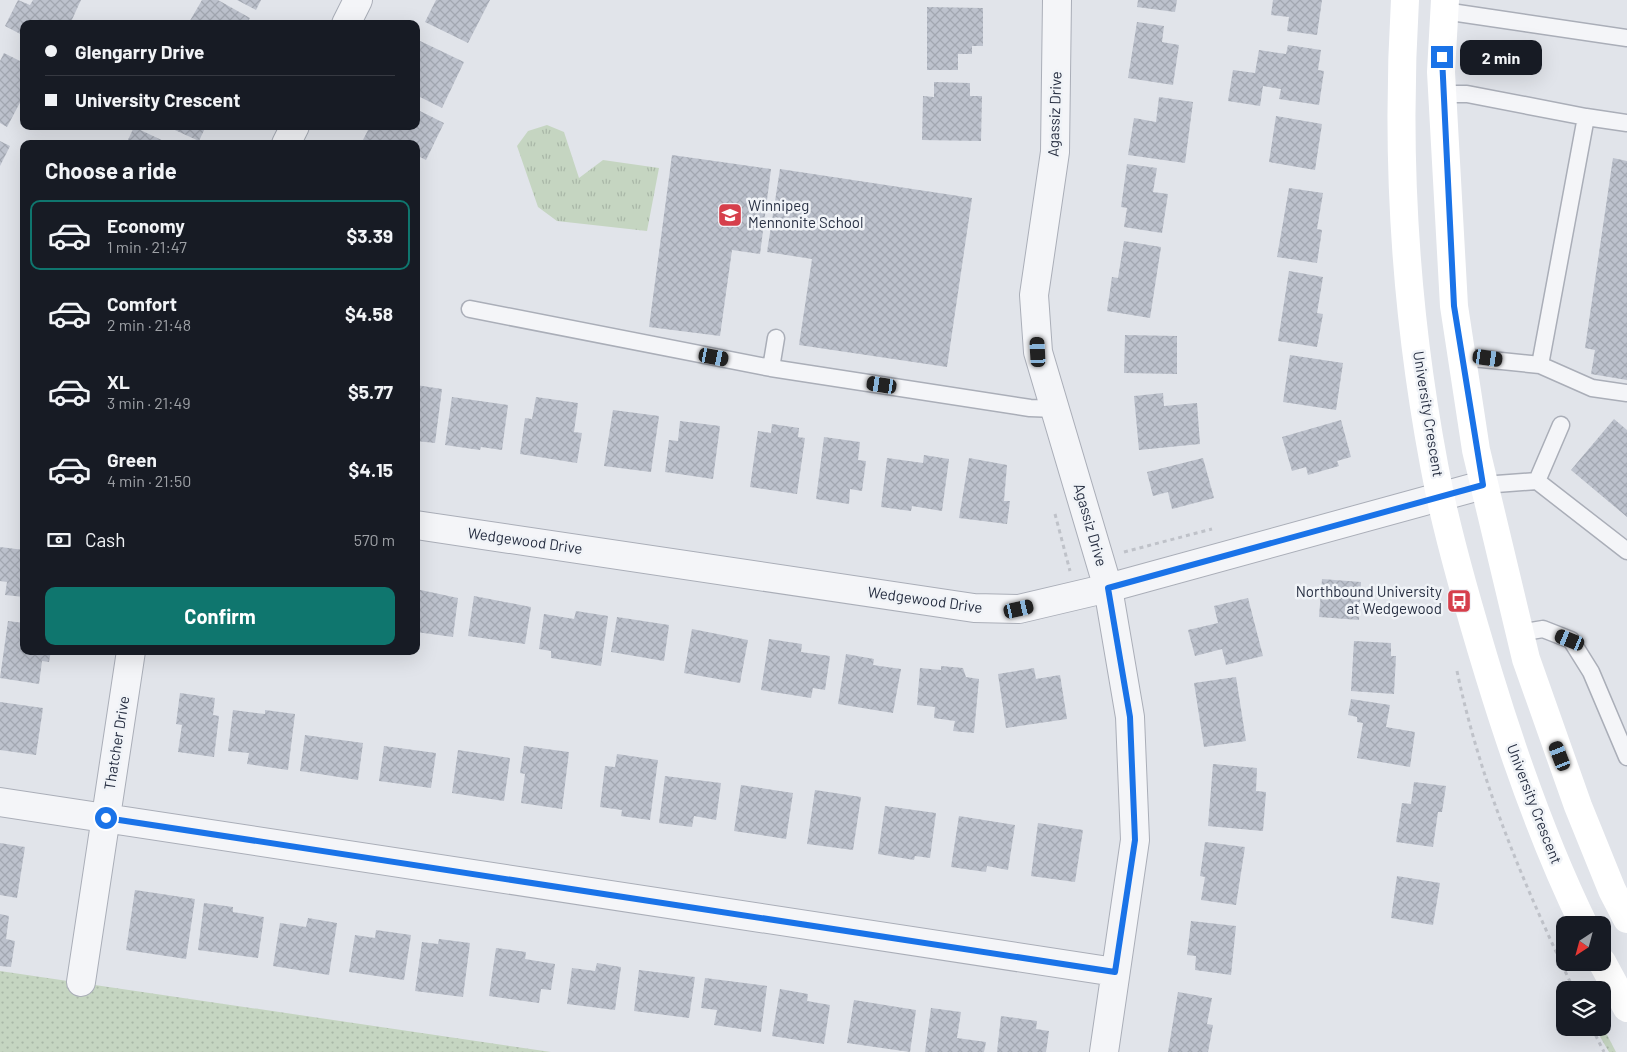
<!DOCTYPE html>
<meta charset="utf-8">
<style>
body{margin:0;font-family:Barlow,sans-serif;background:#242831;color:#f1f3f6;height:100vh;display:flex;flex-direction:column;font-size:19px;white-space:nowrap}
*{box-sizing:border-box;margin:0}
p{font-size:16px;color:#9ea1a6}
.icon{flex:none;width:28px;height:28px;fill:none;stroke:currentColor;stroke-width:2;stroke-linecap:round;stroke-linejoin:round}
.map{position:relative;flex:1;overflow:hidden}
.details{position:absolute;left:20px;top:140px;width:400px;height:515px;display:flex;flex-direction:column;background:#171b24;border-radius:10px;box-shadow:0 5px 20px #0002}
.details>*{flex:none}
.guide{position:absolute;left:20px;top:20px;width:400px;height:110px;border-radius:10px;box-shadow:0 5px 20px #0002;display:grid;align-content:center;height:110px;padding:0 25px;background:#171b24}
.needle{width:32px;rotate:216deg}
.buttons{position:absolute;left:1556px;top:916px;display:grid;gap:10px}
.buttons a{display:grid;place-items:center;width:55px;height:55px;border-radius:10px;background:#171b24;box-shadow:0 5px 20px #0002;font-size:25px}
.end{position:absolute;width:22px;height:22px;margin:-11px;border:6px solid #1a73e8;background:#fff;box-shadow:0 0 0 2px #fff}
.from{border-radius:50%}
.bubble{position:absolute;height:35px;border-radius:10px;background:#171b24;box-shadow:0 5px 20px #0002;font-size:16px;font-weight:700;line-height:35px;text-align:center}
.car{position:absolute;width:15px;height:30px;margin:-15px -8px;border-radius:6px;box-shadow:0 0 4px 1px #0007;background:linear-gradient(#222 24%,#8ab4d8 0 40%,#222 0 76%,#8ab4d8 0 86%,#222 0)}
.guide b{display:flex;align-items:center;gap:18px;height:48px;font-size:19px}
.guide b+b{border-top:1px solid #363941}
.guide i{width:12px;height:12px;background:#f1f3f6}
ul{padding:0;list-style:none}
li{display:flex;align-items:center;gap:15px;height:70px;margin:0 10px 8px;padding:0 15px;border:2px solid transparent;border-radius:10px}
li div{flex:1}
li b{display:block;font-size:19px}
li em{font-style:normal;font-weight:700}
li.active{border-color:#0f766e}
li>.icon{width:45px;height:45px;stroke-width:1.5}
h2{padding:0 25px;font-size:22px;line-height:60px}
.pay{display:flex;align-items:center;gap:12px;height:55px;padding:0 25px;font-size:19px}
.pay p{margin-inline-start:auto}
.action{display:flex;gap:10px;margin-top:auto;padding:10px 25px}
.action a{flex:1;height:58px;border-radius:10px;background:#0f766e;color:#fff;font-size:20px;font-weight:700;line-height:58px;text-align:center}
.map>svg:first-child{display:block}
</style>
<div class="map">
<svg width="1627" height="1052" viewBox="0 0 1627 1052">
<defs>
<pattern id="grass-dots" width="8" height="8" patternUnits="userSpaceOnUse" patternTransform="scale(1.25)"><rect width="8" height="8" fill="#c5d5c1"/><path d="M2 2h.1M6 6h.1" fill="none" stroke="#a9b7a7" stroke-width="1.8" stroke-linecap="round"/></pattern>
<pattern id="park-tufts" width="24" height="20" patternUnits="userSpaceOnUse" patternTransform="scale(1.25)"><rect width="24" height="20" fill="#c5d5c1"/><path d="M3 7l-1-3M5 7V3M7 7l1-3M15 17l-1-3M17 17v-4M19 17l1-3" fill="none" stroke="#a9b7a7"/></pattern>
<pattern id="building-cross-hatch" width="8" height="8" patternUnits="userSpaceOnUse" patternTransform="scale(1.25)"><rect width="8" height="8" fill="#bdc2cd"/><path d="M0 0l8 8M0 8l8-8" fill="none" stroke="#a2a7b1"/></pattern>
</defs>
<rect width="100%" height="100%" fill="#e1e4ea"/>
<path fill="url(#grass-dots)" d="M 0,971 L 551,1052 L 0,1052 Z
M 1602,1028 L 1603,1027 L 1616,1052 L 1609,1052 L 1595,1028 Z"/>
<path fill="url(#park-tufts)" d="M 547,125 L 564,132 L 579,178 L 603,160 L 659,168 L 647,231 L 557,221 L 538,207 L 517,146 L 528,131 Z"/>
<path fill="url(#building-cross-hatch)" d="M 18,0 L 30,5 L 33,0 L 81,0 L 70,24 L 24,24 L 24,36 L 5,26 Z
M 202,0 L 218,0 L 250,18 L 247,24 L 188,24 Z
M 237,0 L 261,0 L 256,10 Z
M 436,0 L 490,0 L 468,43 L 425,22 Z
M 1138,0 L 1177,0 L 1175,12 L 1137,7 Z
M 1273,0 L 1322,0 L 1317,35 L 1287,31 L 1289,17 L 1271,15 Z
M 927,7 L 983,8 L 983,46 L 972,46 L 972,54 L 958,54 L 958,70 L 927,70 Z
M 1137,22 L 1164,26 L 1162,42 L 1179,45 L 1173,85 L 1128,78 Z
M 416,39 L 464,62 L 442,108 L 416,95 Z
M 1288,45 L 1321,50 L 1318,70 L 1324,71 L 1319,105 L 1279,99 L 1281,89 L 1263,86 L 1260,106 L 1228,101 L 1233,70 L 1255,73 L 1259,50 L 1286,54 Z
M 4,53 L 24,63 L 24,95 L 7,127 L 0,123 L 0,61 Z
M 934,82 L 970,83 L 970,96 L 982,96 L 981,141 L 922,140 L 923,96 L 934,97 Z
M 1159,97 L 1193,102 L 1185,163 L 1128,155 L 1134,118 L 1156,122 Z
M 416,109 L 444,123 L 426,160 L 416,155 L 416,144 L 361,144 L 370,126 L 416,126 Z
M 1276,116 L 1322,124 L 1315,170 L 1269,162 Z
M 166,126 L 206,126 L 199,141 Z
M 134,127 L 170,144 L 126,144 Z
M 0,141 L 10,146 L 0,166 Z
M 672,155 L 771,169 L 760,254 L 732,250 L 720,336 L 649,327 Z
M 1613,158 L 1627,161 L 1627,380 L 1591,374 L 1595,350 L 1585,348 Z
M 1127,164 L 1157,168 L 1153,192 L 1168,194 L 1162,233 L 1124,227 L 1127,208 L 1121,207 Z
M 780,169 L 972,198 L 947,367 L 799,345 L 812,259 L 767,252 Z
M 1289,188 L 1323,193 L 1317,229 L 1322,230 L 1317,263 L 1277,257 Z
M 1124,241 L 1161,247 L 1150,318 L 1107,311 L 1112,277 L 1118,278 Z
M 1289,271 L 1323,277 L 1317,313 L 1323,314 L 1317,347 L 1278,341 Z
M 1125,335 L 1177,336 L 1177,374 L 1124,373 Z
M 1290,355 L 1343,363 L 1336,410 L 1283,402 Z
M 416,385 L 442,389 L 435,443 L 416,441 Z
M 1163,393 L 1164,406 L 1197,403 L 1200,444 L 1139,450 L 1134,396 Z
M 452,397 L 508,405 L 502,450 L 481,447 L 480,450 L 445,445 Z
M 536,397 L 578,403 L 574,432 L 582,433 L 577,463 L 520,454 L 525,418 L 532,419 Z
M 613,410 L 659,416 L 651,472 L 604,466 Z
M 1614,419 L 1627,430 L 1627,517 L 1571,470 Z
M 1341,420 L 1351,457 L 1337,461 L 1339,466 L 1308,475 L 1306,467 L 1292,471 L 1282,437 Z
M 680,421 L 720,426 L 713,479 L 665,472 L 669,440 L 678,441 Z
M 772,424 L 799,428 L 798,437 L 805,438 L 797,494 L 750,487 L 758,431 L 771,433 Z
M 824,437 L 860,442 L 858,460 L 866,461 L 862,491 L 850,489 L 849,504 L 816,499 Z
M 924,455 L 949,459 L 942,511 L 912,506 L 911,511 L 881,507 L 887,458 L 923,463 Z
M 969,458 L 1007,465 L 1004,501 L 1010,501 L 1007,524 L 959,518 Z
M 1203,458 L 1214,498 L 1172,509 L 1168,492 L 1153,496 L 1147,472 Z
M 0,547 L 24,550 L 24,597 L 5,595 L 7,582 L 0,581 Z
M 1322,579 L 1361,582 L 1359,620 L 1319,617 Z
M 416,589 L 458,598 L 453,637 L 416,632 Z
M 474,596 L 531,607 L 525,644 L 468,636 Z
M 1248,598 L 1263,656 L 1226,665 L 1222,649 L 1195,656 L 1188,630 L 1218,623 L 1214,606 Z
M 576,611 L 608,616 L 601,666 L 551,658 L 551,651 L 539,649 L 544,614 L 574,619 Z
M 617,617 L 669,625 L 664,661 L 611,652 Z
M 8,621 L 24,623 L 24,651 L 51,651 L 49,662 L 42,661 L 39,684 L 0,678 Z
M 692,629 L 748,640 L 740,683 L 684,673 Z
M 769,639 L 802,644 L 801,652 L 830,656 L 825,690 L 813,688 L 811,698 L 761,690 Z
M 1354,641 L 1391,643 L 1391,656 L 1396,656 L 1394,694 L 1351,691 Z
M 846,654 L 874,659 L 873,665 L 901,669 L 893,713 L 838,704 Z
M 941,666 L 963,668 L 966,677 L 979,679 L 974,733 L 953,731 L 955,721 L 934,718 L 935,707 L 917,705 L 920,668 L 941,670 Z
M 1034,668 L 1036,679 L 1060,675 L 1067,719 L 1006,728 L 998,674 Z
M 1236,677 L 1246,741 L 1204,747 L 1194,683 Z
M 180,693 L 215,698 L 213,715 L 219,716 L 214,757 L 178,752 L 182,725 L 176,724 Z
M 1351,699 L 1390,705 L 1386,727 L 1415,732 L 1410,767 L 1357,758 L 1363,723 L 1357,722 L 1357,717 L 1348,715 Z
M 0,702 L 43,708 L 36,755 L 0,750 Z
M 233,710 L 265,714 L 265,710 L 295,714 L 288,770 L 247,764 L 249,753 L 228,751 Z
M 305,735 L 363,743 L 358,780 L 300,771 Z
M 384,746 L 436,753 L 431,788 L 379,781 Z
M 524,746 L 569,752 L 562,809 L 521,803 L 525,774 L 520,773 Z
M 458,750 L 510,758 L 504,801 L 452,793 Z
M 617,754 L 658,760 L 650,820 L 621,816 L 622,810 L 600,807 L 605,766 L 615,767 Z
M 1213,764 L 1257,768 L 1256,791 L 1266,792 L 1263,831 L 1208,826 Z
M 665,776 L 721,783 L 716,820 L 694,816 L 692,827 L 659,823 Z
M 1414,782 L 1446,786 L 1442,812 L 1438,812 L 1433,847 L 1396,842 L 1402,803 L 1411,804 Z
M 741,785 L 793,793 L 786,839 L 734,831 Z
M 815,790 L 861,797 L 853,850 L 807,844 Z
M 885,806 L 936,813 L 930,858 L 915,856 L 914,860 L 878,854 Z
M 959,816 L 1015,825 L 1008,870 L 987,866 L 986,872 L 951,867 Z
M 1038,823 L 1083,830 L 1075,882 L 1031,876 Z
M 1205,842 L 1245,847 L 1236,905 L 1201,900 L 1205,877 L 1200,876 Z
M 0,843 L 25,847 L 17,898 L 0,895 Z
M 1397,876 L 1440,883 L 1433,925 L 1391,918 Z
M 135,890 L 195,899 L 186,959 L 126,950 Z
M 204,903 L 233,907 L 233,912 L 264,917 L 258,958 L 198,950 Z
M 0,914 L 9,916 L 6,939 L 15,941 L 11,967 L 0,966 Z
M 308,918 L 337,923 L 329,975 L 273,966 L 280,923 L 306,927 Z
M 1191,921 L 1236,926 L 1231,975 L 1195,970 L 1196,956 L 1187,955 Z
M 376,930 L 411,935 L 404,980 L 349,972 L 355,935 L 375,938 Z
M 439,939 L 470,943 L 463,997 L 415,991 L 422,942 L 438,944 Z
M 496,948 L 526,952 L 525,959 L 555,964 L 551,990 L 541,989 L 539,1003 L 489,996 Z
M 597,963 L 621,967 L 615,1010 L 567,1004 L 572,968 L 595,971 Z
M 639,970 L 695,977 L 689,1018 L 634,1011 Z
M 705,978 L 767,986 L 761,1032 L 714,1025 L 717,1010 L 701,1008 Z
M 780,989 L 808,994 L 807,1001 L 830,1005 L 824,1044 L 772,1036 Z
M 1178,992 L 1212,998 L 1207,1024 L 1213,1025 L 1208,1052 L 1168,1052 Z
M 854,1000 L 916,1010 L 910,1052 L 847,1043 Z
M 931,1008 L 961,1012 L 957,1038 L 986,1042 L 984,1052 L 925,1052 Z
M 1001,1016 L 1037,1021 L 1036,1029 L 1049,1031 L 1046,1052 L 997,1052 Z"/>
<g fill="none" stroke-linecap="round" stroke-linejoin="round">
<defs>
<path id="lane" d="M 1444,11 L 1627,38
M 1443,94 L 1467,94 L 1586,117 L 1540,365
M 1586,117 L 1627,123
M 470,309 L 771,368 L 1030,408 L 1056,409
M 1462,357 L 1540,365 L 1592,388 L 1627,393
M 771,368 L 776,338
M 1537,481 L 1561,425
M 1483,485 L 1537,481 L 1627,551
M 1519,633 L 1543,629 L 1571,640 L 1591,672 L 1627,757"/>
<path id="street" d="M 1057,0 L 1055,152 L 1034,295 L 1038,352 L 1108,588 L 1130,717 L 1135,840 L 1104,1052
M 346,24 L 358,0
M 286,144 L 295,126
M 416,525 L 974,608 L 1019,609 L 1108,588 L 1483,485
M 0,802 L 1115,972
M 81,982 L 131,651"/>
</defs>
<use href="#lane" stroke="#aaaeb8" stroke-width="19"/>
<use href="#street" stroke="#aaaeb8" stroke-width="30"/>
<path stroke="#bfc2c9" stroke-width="3" stroke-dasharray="4 4" stroke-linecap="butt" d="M 1055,514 L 1070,571
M 1124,552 L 1212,529
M 1457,671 C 1481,785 1524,885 1574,990
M 1592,1028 L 1604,1052"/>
<use href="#lane" stroke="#f4f5f8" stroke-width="16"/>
<use href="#street" stroke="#f4f5f8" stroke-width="28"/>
<path stroke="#fff" stroke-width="28" d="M 1405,0 C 1395,164 1407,334 1440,495 C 1453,555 1471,616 1489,675 C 1515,760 1545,845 1584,925
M 1445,0 L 1441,72 L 1454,306 L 1476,450 L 1526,659 L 1578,806 L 1612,890 L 1627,919
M 1602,962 L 1627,1008"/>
</g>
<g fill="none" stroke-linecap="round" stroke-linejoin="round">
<path stroke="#1a73e8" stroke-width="6" d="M 106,818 L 1115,972 L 1135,840 L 1130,717 L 1108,588 L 1483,485 L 1454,306 L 1442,57"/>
</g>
<defs>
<symbol id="school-square" viewBox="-11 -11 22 22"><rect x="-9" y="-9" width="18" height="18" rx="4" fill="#d63f4b" stroke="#f0f3f7"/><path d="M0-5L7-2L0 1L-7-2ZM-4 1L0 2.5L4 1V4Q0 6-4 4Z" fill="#fff"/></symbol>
<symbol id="bus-square" viewBox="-11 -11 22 22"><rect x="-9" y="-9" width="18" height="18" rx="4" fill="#d63f4b" stroke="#f0f3f7"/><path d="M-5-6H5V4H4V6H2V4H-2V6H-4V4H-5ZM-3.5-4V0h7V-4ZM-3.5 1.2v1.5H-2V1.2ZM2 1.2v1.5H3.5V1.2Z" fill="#fff"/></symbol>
</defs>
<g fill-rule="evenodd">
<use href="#school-square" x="716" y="201" width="28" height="28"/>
<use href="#bus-square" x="1445" y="587" width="28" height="28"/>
</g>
<g text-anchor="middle" stroke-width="5" stroke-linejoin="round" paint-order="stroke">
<g font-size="15" fill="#283043" stroke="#f0f3f7">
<text transform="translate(1055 114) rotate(-88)" y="5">Agassiz Drive</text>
<text transform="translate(1428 414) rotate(81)" y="5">University Crescent</text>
<text transform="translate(1090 525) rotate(74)" y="5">Agassiz Drive</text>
<text transform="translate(525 541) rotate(8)" y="5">Wedgewood Drive</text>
<text transform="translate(925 600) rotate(8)" y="5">Wedgewood Drive</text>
<text transform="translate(117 743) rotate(-81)" y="5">Thatcher Drive</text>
<text transform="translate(1534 804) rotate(69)" y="5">University Crescent</text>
</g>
<g font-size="15" fill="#283043" stroke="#f0f3f7" text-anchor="start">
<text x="748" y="211">Winnipeg<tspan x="748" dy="17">Mennonite School</tspan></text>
<text x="1442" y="597" text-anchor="end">Northbound University<tspan x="1442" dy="17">at Wedgewood</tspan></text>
</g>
</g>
</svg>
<div class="buttons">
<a><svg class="needle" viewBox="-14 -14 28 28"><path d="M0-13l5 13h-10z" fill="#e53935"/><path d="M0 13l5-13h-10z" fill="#9ea1a6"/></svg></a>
<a><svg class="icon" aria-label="layers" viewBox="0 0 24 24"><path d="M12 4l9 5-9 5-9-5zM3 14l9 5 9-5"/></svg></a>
</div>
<i class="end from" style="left:106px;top:818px"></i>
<i class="end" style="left:1442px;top:57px"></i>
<div class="bubble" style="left:1460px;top:40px;width:82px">2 min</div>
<i class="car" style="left:1038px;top:352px;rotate:357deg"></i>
<i class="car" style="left:714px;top:357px;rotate:101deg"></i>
<i class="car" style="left:1488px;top:358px;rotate:98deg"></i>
<i class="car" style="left:882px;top:385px;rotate:279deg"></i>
<i class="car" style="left:1019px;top:609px;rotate:77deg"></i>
<i class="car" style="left:1570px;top:640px;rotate:292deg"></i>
<i class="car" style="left:1560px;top:756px;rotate:339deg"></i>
<div class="guide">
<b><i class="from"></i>Glengarry Drive</b>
<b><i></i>University Crescent</b>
</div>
<section class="details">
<h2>Choose a ride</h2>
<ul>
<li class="active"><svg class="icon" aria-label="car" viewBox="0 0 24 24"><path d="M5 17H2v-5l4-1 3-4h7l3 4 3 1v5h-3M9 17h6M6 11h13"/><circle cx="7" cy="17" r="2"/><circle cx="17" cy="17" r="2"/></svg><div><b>Economy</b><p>1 min · 21:47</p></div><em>$3.39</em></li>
<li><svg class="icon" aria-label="car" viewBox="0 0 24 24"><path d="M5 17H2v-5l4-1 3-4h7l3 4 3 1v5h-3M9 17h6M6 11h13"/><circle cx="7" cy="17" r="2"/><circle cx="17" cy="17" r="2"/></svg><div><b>Comfort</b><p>2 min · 21:48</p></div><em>$4.58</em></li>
<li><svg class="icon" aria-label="car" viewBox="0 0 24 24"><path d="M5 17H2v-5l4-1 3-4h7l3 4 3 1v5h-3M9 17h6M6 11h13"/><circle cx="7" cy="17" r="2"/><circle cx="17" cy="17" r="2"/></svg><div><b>XL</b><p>3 min · 21:49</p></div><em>$5.77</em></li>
<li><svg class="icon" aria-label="car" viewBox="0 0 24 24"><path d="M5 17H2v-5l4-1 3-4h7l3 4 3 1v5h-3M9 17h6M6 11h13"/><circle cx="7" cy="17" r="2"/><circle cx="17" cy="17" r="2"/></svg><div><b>Green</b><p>4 min · 21:50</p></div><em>$4.15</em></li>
</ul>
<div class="pay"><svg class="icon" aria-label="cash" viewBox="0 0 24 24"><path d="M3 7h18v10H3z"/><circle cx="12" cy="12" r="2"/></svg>Cash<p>570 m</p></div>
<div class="action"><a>Confirm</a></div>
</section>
</div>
